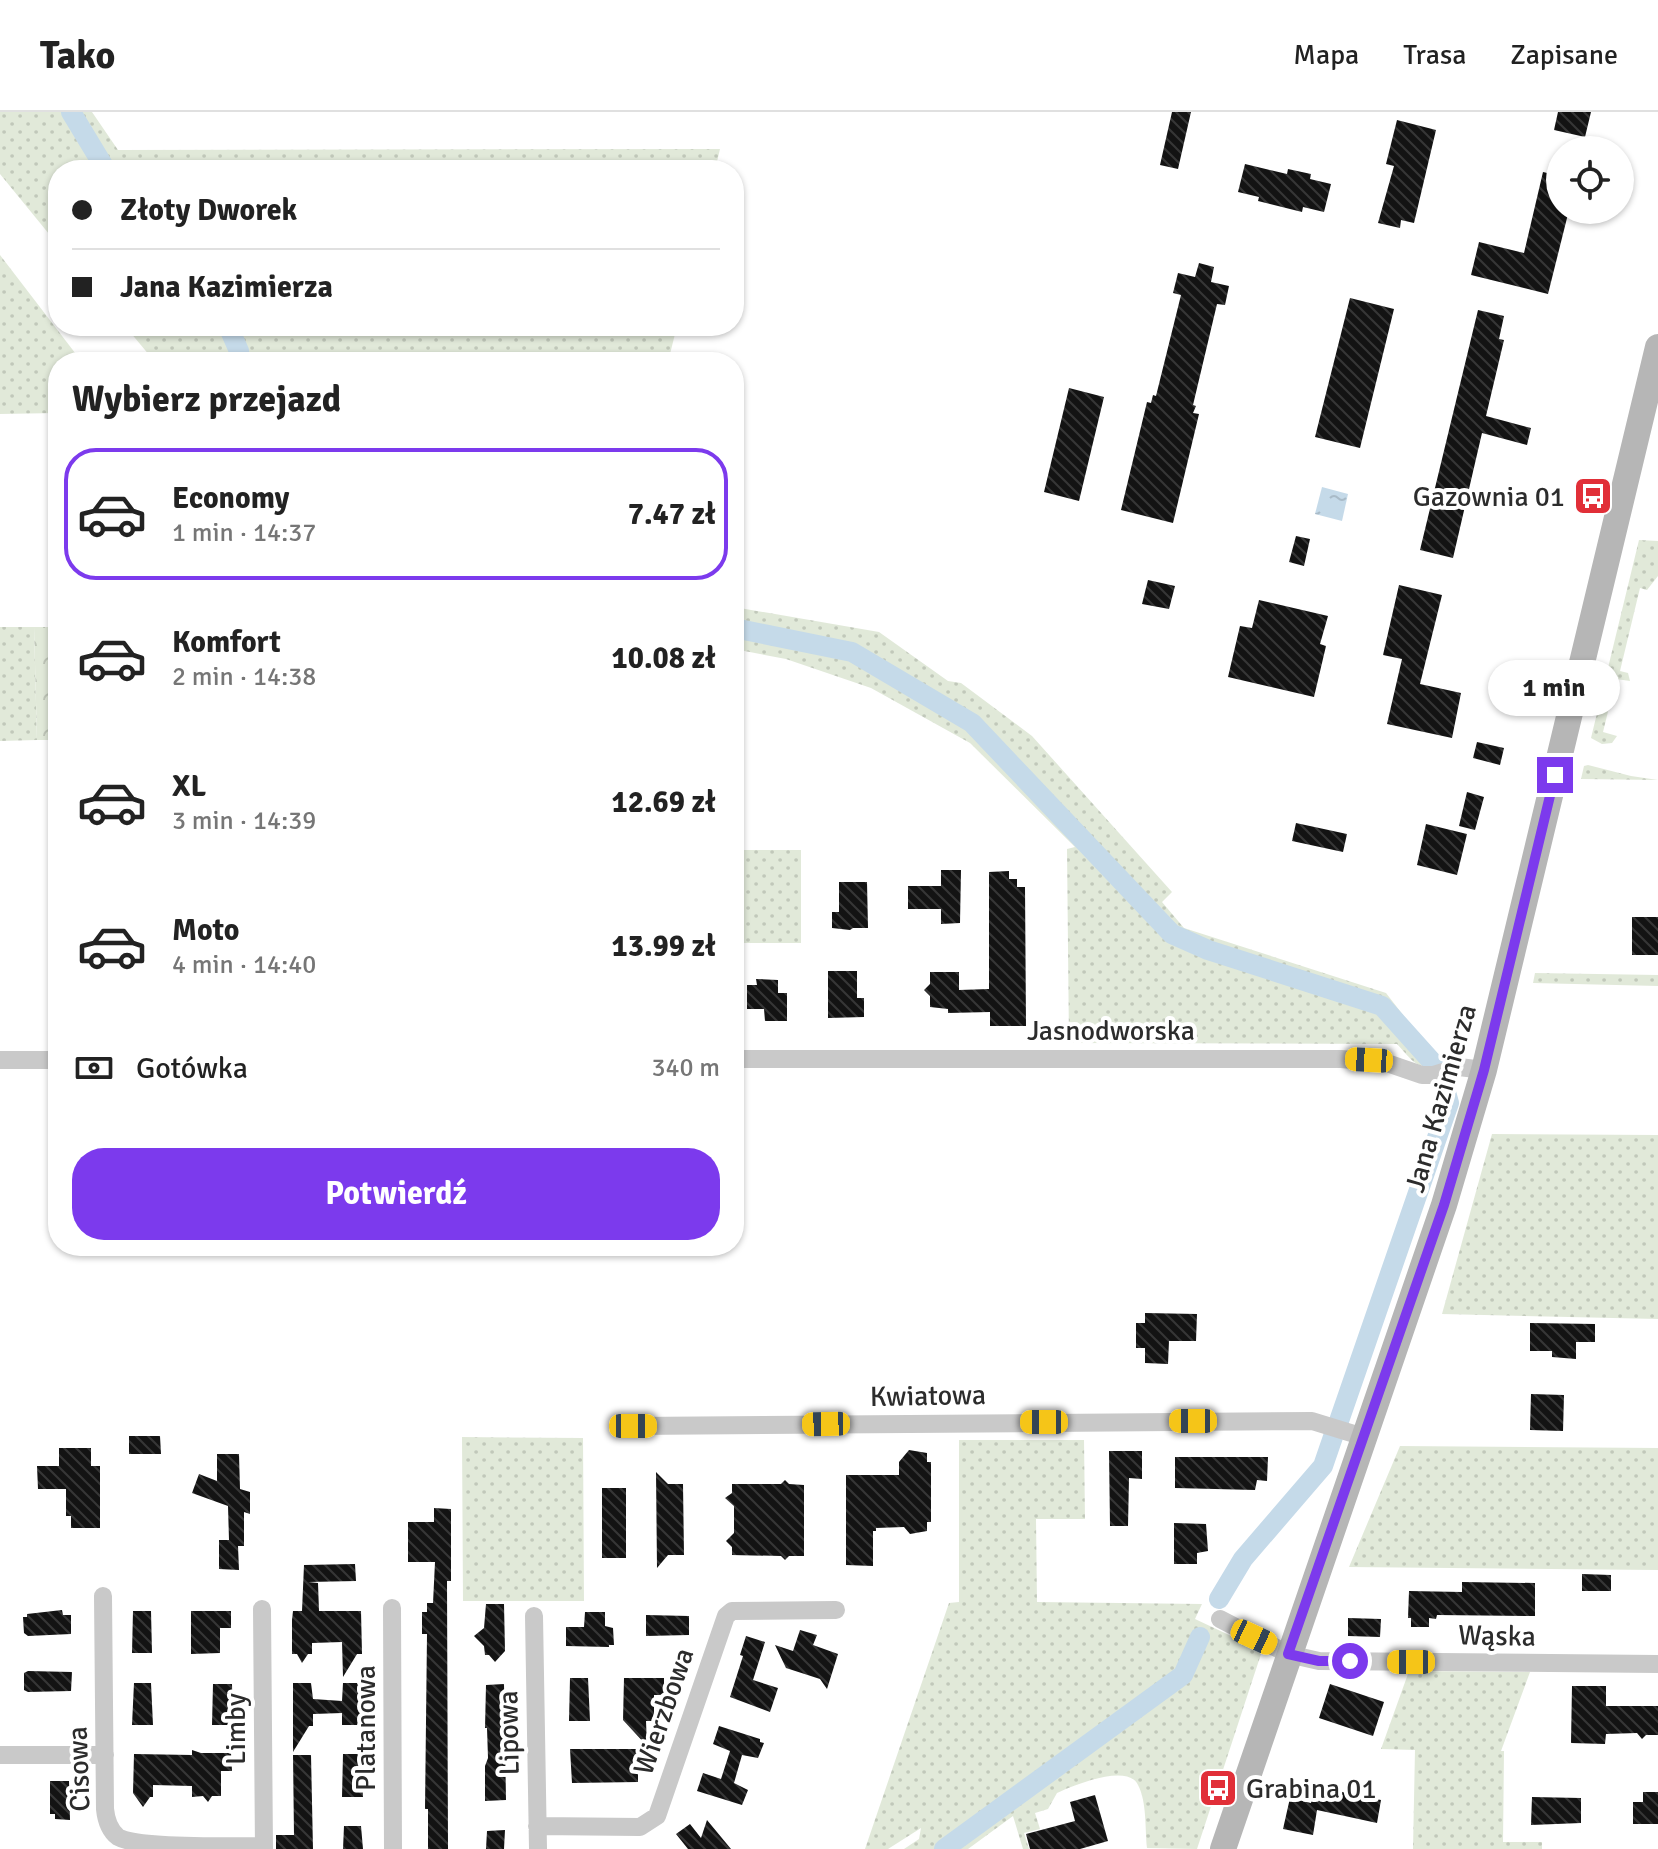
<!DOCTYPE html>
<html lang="pl">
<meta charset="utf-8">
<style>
body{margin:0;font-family:Signika,sans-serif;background:#f6f6f6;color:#222;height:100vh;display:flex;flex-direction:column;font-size:30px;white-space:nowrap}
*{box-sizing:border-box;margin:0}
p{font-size:26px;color:#767676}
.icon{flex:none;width:44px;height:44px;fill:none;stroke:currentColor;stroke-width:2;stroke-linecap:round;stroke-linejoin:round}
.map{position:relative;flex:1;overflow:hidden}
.details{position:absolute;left:48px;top:240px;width:696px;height:904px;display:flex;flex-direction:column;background:#fff;border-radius:32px;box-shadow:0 2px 6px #0004}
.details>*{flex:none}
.guide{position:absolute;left:48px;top:48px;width:696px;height:176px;border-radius:32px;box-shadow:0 2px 6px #0004;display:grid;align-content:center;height:176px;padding:0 24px;background:#fff}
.buttons{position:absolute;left:1546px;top:24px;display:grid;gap:16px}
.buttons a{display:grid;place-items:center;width:88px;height:88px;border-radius:50%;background:#fff;box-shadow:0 2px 6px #0004;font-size:40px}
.end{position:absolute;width:36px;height:36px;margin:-18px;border:10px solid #7c3aed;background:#fff;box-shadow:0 0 0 4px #fff}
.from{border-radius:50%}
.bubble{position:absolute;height:56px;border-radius:28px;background:#fff;box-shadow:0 2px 6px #0004;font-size:26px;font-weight:700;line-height:56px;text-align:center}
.car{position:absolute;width:24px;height:48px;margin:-24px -12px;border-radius:10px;box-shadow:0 0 6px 2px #0007;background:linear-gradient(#f5c518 24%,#345 0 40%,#f5c518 0 76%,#345 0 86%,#f5c518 0)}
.guide b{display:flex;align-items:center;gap:28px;height:76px;font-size:30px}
.guide b+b{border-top:2px solid #e0e0e0}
.guide i{width:20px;height:20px;background:#222}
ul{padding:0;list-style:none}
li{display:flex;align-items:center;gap:24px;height:132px;margin:0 16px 12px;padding:0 8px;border:4px solid transparent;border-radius:32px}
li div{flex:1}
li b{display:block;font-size:30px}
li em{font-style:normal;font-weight:700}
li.current{border-color:#7c3aed}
li>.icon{width:72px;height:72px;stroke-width:1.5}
h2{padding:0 24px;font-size:36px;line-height:96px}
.pay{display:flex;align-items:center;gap:20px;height:88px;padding:0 24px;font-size:30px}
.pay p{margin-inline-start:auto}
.cta{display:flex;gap:16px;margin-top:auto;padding:16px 24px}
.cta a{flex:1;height:92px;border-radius:32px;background:#7c3aed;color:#fff;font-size:32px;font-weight:700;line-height:92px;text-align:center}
header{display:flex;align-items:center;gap:48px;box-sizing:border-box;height:112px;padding:0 40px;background:#fff;border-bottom:2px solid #e0e0e0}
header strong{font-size:38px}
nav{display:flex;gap:44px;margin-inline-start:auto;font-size:28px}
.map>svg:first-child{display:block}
</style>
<header>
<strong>Tako</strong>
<nav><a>Mapa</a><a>Trasa</a><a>Zapisane</a></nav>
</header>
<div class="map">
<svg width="1658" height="1737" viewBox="0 0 1658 1737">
<defs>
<pattern id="grass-dots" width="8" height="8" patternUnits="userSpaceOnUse" patternTransform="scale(2)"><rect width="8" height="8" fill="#e1e9d9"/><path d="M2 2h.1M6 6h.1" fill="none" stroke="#c1c8ba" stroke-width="1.8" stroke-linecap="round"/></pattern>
<pattern id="forest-crowns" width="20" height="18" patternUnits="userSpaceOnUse" patternTransform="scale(2)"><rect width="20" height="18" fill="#e1e9d9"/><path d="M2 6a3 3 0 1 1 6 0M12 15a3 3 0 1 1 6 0" fill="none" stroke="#c1c8ba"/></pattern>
<pattern id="water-ripples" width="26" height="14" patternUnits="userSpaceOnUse" patternTransform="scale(2)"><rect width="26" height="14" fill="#c5dae9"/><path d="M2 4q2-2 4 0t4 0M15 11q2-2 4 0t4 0" fill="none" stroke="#a9bbc8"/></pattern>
<pattern id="building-back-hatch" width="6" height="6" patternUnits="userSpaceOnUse" patternTransform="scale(2)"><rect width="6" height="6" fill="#131313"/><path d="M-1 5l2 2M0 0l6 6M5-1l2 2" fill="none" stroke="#363636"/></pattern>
</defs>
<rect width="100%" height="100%" fill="#fff"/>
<path fill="url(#grass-dots)" d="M 0,0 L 92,0 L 118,38 L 720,37 L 715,58 L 58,58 L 58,133 L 0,62 Z
M 0,143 L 82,250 L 58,250 L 58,301 L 0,302 Z
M 125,214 L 677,214 L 668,250 L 155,250 Z
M 1639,428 L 1658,429 L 1658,464 L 1647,478 L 1640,476 L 1620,559 L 1628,561 L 1630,569 L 1616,567 L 1603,620 L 1617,624 L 1612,631 L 1602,632 L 1591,626 Z
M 734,495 L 879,520 L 948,569 L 961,571 L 1032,624 L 1172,780 L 1162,790 L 1184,816 L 1386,881 L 1441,952 C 1416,959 1413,949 1397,932 L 1069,931 L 1067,737 L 1075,735 L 970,631 L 871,576 L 786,547 L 734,537 Z
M 0,515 L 34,515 L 37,628 L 0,629 Z
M 1588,653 L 1631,664 L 1658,668 L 1581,667 L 1584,654 Z
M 734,738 L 801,738 L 801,831 L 734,831 Z
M 1535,861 L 1658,863 L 1658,874 L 1533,871 Z
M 1492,1022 L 1658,1023 L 1658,1207 L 1442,1202 Z
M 462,1325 L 583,1326 L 584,1489 L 463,1489 Z
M 959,1328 L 1084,1328 L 1085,1407 L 1036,1407 L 1037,1490 L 1202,1492 L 1195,1507 L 1246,1531 L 1261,1542 L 1197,1737 L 1147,1736 C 1145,1717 1147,1690 1138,1673 C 1128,1651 1074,1673 1057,1681 L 1048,1697 L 1035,1701 L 1040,1717 L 1024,1721 L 1029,1737 L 1023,1737 L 1013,1704 L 968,1737 L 904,1737 L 919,1727 L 921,1716 L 888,1737 L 865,1737 L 949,1491 L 959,1490 Z
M 1400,1334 L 1658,1336 L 1658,1458 L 1349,1455 Z
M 1409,1559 L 1530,1560 L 1501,1639 L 1504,1639 L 1503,1730 L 1542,1730 L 1542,1737 L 1413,1737 L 1415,1638 L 1381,1637 Z"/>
<path fill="url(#forest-crowns)" d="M 34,515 L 58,515 L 58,628 L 37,628 Z"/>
<path fill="url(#water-ripples)" d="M 1322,375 L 1348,382 L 1342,409 L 1315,402 Z"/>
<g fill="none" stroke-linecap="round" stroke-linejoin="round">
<path stroke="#c5dae9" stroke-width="20" d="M 71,0 L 106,58
M 228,214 L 239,239 L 240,250
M 734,516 L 852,540 L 972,611 L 1172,822 L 1208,838 L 1382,894 L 1434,952
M 1339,1309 L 1449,991 L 1444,973
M 1219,1487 L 1243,1447 L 1323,1354 L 1334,1322
M 944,1737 L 1183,1563 L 1200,1525"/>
</g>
<path fill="url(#building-back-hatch)" d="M 1172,0 L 1191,0 L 1178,57 L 1160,53 Z
M 1558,0 L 1591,0 L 1585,25 L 1554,18 Z
M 1397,8 L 1436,18 L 1414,111 L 1401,108 L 1400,116 L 1378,111 L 1394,54 L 1386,52 Z
M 1245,52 L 1287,62 L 1288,57 L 1311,62 L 1310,67 L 1331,72 L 1324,100 L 1303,95 L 1302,100 L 1258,89 L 1259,85 L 1238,80 Z
M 1543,60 L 1560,64 L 1560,98 L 1569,98 L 1548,182 L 1471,163 L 1479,130 L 1524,141 Z
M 1199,151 L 1214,155 L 1211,170 L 1229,174 L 1225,193 L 1217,192 L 1193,293 L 1196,294 L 1193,301 L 1199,302 L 1173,411 L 1121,398 L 1147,290 L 1151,291 L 1153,283 L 1156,284 L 1181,183 L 1173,181 L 1178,161 L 1195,165 Z
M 1350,186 L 1394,197 L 1360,336 L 1315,325 Z
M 1478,198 L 1504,204 L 1499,227 L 1504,228 L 1486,304 L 1531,316 L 1527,333 L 1482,321 L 1453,446 L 1420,438 Z
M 1069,276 L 1104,285 L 1079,389 L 1044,380 Z
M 1296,424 L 1310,427 L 1304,454 L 1289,450 Z
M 1148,468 L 1175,474 L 1169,497 L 1142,492 Z
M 1399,473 L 1442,483 L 1420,572 L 1461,581 L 1452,626 L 1387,612 L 1402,547 L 1383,543 Z
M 1259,488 L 1328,504 L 1320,532 L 1326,534 L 1314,585 L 1228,565 L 1240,514 L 1252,516 Z
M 1477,630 L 1504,636 L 1500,653 L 1473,646 Z
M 1467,680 L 1484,685 L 1475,718 L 1459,714 Z
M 1296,711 L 1347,722 L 1343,740 L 1292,729 Z
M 1426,712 L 1467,722 L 1457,763 L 1417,753 Z
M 941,758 L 961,758 L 960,811 L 941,812 L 941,797 L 908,797 L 908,774 L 941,774 Z
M 1009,759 L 1009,767 L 1017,767 L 1017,775 L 1025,775 L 1026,914 L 990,914 L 990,900 L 948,901 L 948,897 L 930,895 L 930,884 L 924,878 L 930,872 L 930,860 L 959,860 L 959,878 L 989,877 L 989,760 Z
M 839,770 L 867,770 L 868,816 L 853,816 L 850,818 L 832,816 L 832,800 L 839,800 Z
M 1632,805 L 1658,805 L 1658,843 L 1632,843 Z
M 828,859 L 857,859 L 857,886 L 864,886 L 864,905 L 828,906 Z
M 756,867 L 778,868 L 778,881 L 787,881 L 787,909 L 765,909 L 764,897 L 747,897 L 747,873 L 757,873 Z
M 1145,1201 L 1197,1202 L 1196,1229 L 1169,1229 L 1168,1252 L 1145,1251 L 1145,1236 L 1136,1236 L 1136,1211 L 1145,1211 Z
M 1530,1211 L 1595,1212 L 1595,1230 L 1576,1230 L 1576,1247 L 1552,1245 L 1552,1239 L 1530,1239 Z
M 1531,1282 L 1564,1283 L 1563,1319 L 1530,1318 Z
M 129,1324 L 160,1324 L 161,1342 L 129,1342 Z
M 59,1336 L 91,1336 L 91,1354 L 100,1354 L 100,1416 L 71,1416 L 71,1404 L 66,1404 L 66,1377 L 38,1377 L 37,1354 L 59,1354 Z
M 909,1338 L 927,1341 L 927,1350 L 931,1350 L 931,1410 L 927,1410 L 927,1419 L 910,1422 L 904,1415 L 876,1416 L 876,1419 L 873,1419 L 873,1454 L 846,1453 L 846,1363 L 899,1363 L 899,1350 Z
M 1109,1339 L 1142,1339 L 1142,1367 L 1129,1366 L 1128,1414 L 1110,1414 Z
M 217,1342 L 239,1342 L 240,1377 L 250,1380 L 250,1402 L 244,1400 L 244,1434 L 238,1434 L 239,1458 L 219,1457 L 219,1428 L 229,1428 L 228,1394 L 192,1381 L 199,1362 L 217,1369 Z
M 1175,1345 L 1268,1345 L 1267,1369 L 1257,1368 L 1255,1378 L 1175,1376 Z
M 656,1360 L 668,1372 L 683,1372 L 684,1443 L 668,1443 L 657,1456 Z
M 785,1368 L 789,1372 L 804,1373 L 804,1444 L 789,1444 L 785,1448 L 781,1444 L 732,1443 L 732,1435 L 726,1429 L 734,1421 L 734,1394 L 725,1386 L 732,1381 L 732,1372 L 781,1372 Z
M 602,1376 L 626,1376 L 626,1446 L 602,1446 Z
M 434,1396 L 451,1397 L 451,1469 L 447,1469 L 448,1737 L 428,1737 L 428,1697 L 425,1697 L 427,1522 L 422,1522 L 422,1500 L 427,1500 L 427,1491 L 433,1491 L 435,1450 L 408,1450 L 408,1410 L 434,1410 Z
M 1174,1411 L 1206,1412 L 1208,1439 L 1197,1441 L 1197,1452 L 1174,1452 Z
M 355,1452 L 356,1469 L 308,1470 L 318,1471 L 319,1499 L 361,1499 L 362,1542 L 357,1542 L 343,1565 L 342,1530 L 312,1531 L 312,1542 L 308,1542 L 302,1551 L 297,1542 L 292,1542 L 292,1508 L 293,1499 L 302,1499 L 304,1453 Z
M 1582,1462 L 1611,1463 L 1611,1479 L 1582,1479 Z
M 1462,1470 L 1535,1471 L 1535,1504 L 1437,1503 L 1436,1507 L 1429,1506 L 1429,1515 L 1411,1515 L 1411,1506 L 1408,1506 L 1409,1479 L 1462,1480 Z
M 486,1492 L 504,1492 L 505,1539 L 495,1550 L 489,1543 L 485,1543 L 484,1534 L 474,1524 L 484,1516 Z
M 62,1498 L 63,1503 L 71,1503 L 71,1522 L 28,1524 L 24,1521 L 23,1505 L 27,1505 L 27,1502 Z
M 133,1499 L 151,1499 L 152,1541 L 132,1541 Z
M 191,1499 L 231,1499 L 231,1516 L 220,1516 L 220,1541 L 191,1542 Z
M 585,1500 L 605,1500 L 605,1514 L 613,1516 L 614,1533 L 609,1533 L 609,1535 L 566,1534 L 566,1515 L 584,1515 Z
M 646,1503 L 689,1504 L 689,1523 L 646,1524 Z
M 1348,1506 L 1381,1507 L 1380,1525 L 1348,1524 Z
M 800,1518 L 817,1523 L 813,1533 L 838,1542 L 827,1577 L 820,1567 L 786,1556 L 775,1533 L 793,1539 Z
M 746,1524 L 765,1530 L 753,1568 L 778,1576 L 770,1600 L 730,1585 L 743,1544 L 740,1543 Z
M 28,1559 L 72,1560 L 71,1579 L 28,1580 L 24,1578 L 24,1561 Z
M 570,1566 L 588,1566 L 590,1609 L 569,1609 Z
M 624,1566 L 664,1566 L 664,1583 L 654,1583 L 654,1609 L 646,1609 L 647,1634 L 623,1608 Z
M 134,1571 L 151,1571 L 153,1613 L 132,1613 Z
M 293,1571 L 311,1571 L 313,1587 L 342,1589 L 343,1571 L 361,1571 L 362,1613 L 342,1613 L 342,1601 L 313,1602 L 313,1614 L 309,1614 L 293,1640 Z
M 213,1572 L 232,1572 L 233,1613 L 212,1613 Z
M 504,1572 L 506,1688 L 485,1689 L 485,1654 L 488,1646 L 487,1616 L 485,1616 L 486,1573 Z
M 1330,1572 L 1384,1590 L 1373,1624 L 1319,1606 Z
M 1572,1574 L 1606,1574 L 1606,1594 L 1658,1594 L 1658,1623 L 1646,1623 L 1642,1627 L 1637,1621 L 1606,1622 L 1605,1632 L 1571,1631 Z
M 719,1614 L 760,1627 L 760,1630 L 764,1631 L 758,1646 L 742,1643 L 734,1671 L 748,1678 L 742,1693 L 697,1679 L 703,1661 L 721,1667 L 730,1639 L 713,1632 Z
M 570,1637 L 647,1637 L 648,1659 L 647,1662 L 638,1659 L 638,1670 L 572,1671 Z
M 192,1638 L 201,1641 L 231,1641 L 232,1659 L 221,1659 L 221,1684 L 212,1684 L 208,1690 L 203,1684 L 192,1685 L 192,1674 L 153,1673 L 153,1685 L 150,1685 L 143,1695 L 133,1681 L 134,1642 L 192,1643 Z
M 343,1642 L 361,1642 L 363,1685 L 342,1685 Z
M 293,1643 L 311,1643 L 313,1737 L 276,1737 L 276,1723 L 294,1723 Z
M 50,1669 L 69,1669 L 70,1708 L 55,1707 L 55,1702 L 50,1702 Z
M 1314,1674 L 1381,1688 L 1377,1711 L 1317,1698 L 1313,1723 L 1283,1717 L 1290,1686 L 1311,1691 Z
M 1643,1680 L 1658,1680 L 1658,1712 L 1633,1712 L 1633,1690 L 1643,1690 Z
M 1095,1683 L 1108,1729 L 1080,1737 L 1030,1737 L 1026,1722 L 1075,1709 L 1070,1690 Z
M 1532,1685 L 1581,1686 L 1581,1711 L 1531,1713 Z
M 707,1708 L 731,1737 L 688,1737 L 676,1722 L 690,1712 L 701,1726 Z
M 344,1714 L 361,1714 L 363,1737 L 343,1737 Z
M 505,1718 L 504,1737 L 486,1737 L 487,1719 Z"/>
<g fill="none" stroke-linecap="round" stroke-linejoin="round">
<path stroke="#c9c9c9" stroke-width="18" d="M 734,947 L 1341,947 L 1387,951 L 1422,963 L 1433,963 L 1459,955 L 1484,958
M 0,948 L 58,948
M 633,1314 L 1312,1309 L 1364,1325
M 103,1484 L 105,1697 C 106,1707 109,1718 118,1725 C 139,1737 234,1734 264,1734
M 392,1496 L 393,1737
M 262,1497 L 264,1737
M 534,1504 L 538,1737
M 1220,1507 L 1288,1542 L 1319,1549 L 1658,1552
M 0,1643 L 105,1643
M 537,1714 L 640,1715 L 657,1704 L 726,1504 L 732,1499 L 836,1498"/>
<path stroke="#b6b6b6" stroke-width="26" d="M 1223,1737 L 1444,1093 L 1484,958 L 1658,235"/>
</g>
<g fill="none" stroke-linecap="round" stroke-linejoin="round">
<path stroke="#7c3aed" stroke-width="10" d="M 1350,1549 L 1319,1549 L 1288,1542 L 1444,1093 L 1484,958 L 1555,663"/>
</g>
<defs>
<symbol id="bus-square" viewBox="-11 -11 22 22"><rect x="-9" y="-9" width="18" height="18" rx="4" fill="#e12f38" stroke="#fff"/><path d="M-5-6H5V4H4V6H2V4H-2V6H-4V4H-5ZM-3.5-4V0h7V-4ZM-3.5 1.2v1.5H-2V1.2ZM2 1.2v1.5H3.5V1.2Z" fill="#fff"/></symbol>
</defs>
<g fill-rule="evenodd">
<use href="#bus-square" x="1571" y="362" width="44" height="44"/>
<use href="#bus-square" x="1196" y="1654" width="44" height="44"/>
</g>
<g text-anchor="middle" stroke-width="8" stroke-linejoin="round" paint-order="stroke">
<g font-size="28" fill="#2c2c2c" stroke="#fff" text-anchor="end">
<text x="1565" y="394">Gazownia 01</text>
<text x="1246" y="1686" text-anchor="start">Grabina 01</text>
</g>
<g font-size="28" fill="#2c2c2c" stroke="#fff">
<text x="1111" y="928">Jasnodworska</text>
<text transform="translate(1440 986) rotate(-74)" y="10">Jana Kazimierza</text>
<text transform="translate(928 1283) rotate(-1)" y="10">Kwiatowa</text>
<text transform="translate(1497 1523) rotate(1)" y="10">Wąska</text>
<text transform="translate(663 1599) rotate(-71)" y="10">Wierzbowa</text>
<text transform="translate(365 1616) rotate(-90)" y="10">Platanowa</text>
<text transform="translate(235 1617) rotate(-90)" y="10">Limby</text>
<text transform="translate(508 1621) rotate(-91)" y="10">Lipowa</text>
<text transform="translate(78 1657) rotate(-92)" y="10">Cisowa</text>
</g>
</g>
</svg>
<div class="buttons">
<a><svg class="icon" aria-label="locate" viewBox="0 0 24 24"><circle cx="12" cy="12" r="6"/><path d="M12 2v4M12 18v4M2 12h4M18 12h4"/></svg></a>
</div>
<i class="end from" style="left:1350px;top:1549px"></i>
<i class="end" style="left:1555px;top:663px"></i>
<div class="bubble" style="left:1488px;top:548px;width:132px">1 min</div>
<i class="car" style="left:1369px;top:948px;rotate:273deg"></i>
<i class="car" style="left:1193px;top:1309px;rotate:270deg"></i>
<i class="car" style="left:1044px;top:1310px;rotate:270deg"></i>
<i class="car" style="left:826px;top:1312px;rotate:269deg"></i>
<i class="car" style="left:633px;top:1314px;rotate:90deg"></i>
<i class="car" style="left:1254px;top:1525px;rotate:115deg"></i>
<i class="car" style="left:1411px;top:1550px;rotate:270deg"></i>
<div class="guide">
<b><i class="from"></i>Złoty Dworek</b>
<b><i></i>Jana Kazimierza</b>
</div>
<section class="details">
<h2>Wybierz przejazd</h2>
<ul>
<li class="current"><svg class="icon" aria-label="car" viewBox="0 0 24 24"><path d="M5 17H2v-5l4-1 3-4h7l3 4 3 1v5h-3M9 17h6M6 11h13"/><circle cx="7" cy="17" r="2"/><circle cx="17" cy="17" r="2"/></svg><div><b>Economy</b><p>1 min · 14:37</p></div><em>7.47 zł</em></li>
<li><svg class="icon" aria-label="car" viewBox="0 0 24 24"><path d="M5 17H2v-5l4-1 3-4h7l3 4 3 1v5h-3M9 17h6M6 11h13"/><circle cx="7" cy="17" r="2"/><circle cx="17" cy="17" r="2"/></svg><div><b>Komfort</b><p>2 min · 14:38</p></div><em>10.08 zł</em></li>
<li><svg class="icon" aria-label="car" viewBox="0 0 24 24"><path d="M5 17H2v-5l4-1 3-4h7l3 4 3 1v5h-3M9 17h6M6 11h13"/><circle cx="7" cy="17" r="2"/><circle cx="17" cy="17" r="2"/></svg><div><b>XL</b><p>3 min · 14:39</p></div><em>12.69 zł</em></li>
<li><svg class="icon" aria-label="car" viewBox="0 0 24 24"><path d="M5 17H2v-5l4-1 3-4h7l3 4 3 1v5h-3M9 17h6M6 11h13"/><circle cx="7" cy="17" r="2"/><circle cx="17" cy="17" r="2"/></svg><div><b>Moto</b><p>4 min · 14:40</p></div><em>13.99 zł</em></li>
</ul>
<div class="pay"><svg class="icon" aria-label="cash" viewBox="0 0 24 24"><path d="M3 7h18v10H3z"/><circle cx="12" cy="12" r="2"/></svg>Gotówka<p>340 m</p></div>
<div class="cta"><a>Potwierdź</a></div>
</section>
</div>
